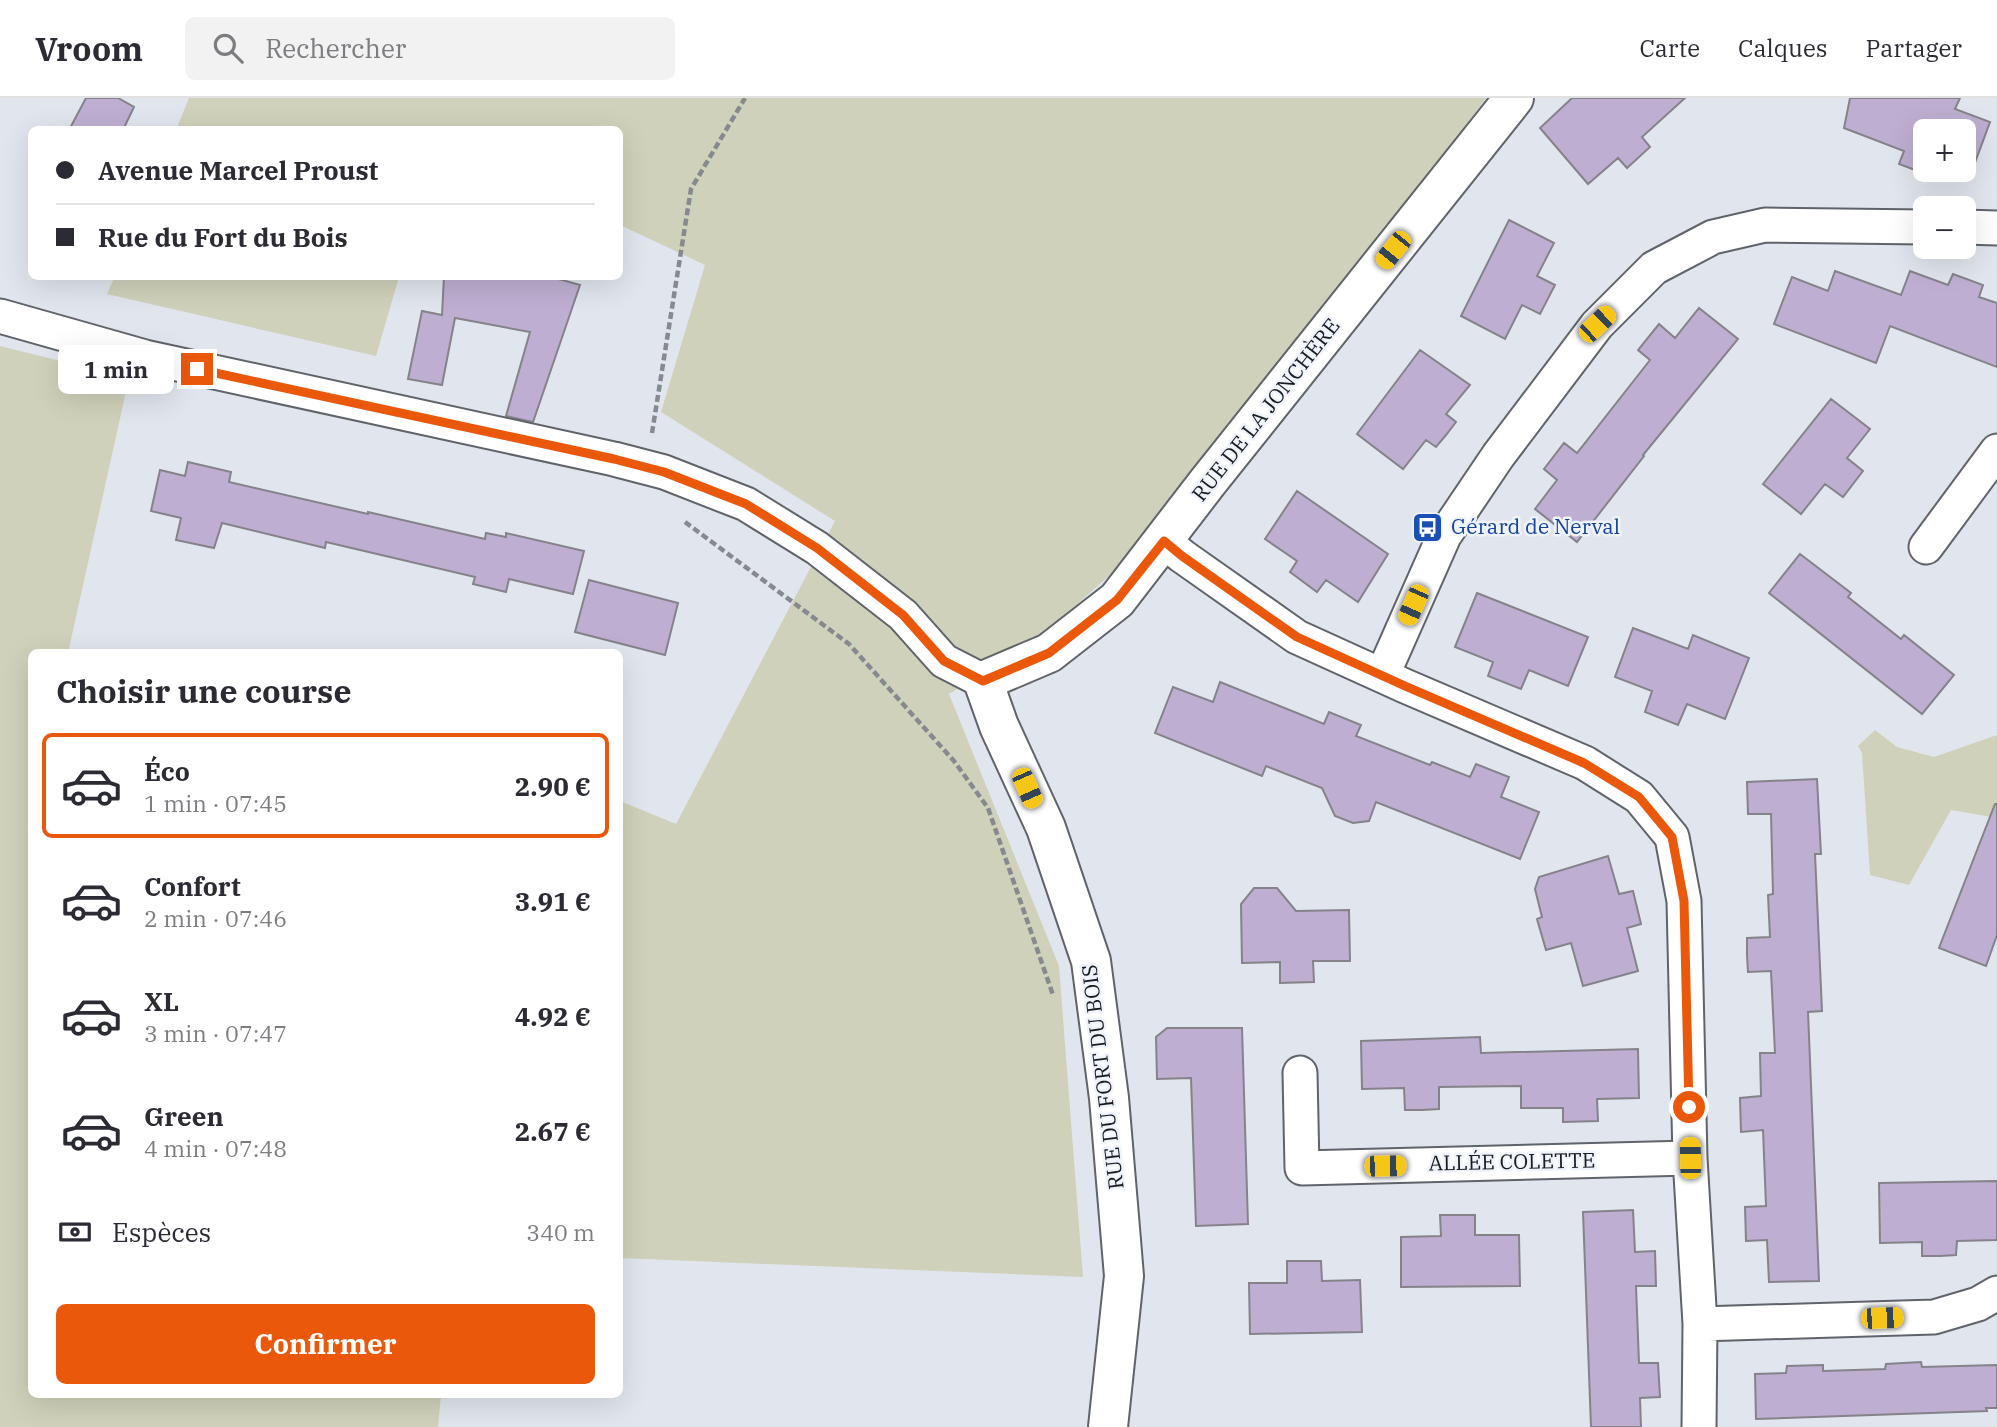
<!DOCTYPE html>
<html lang="fr">
<meta charset="utf-8">
<style>
body{margin:0;font-family:"IBM Plex Serif",serif;background:#f2f2f3;color:#2b2b33;height:100vh;display:flex;flex-direction:column;font-size:26px;white-space:nowrap}
*{box-sizing:border-box;margin:0}
p{font-size:23px;color:#7c7c81}
.icon{flex:none;width:38px;height:38px;fill:none;stroke:currentColor;stroke-width:2;stroke-linecap:round;stroke-linejoin:round}
.map{position:relative;flex:1;overflow:hidden}
.drawer{position:absolute;left:28px;top:551px;width:595px;height:749px;display:flex;flex-direction:column;background:#fff;border-radius:10px;box-shadow:0 7px 28px #0002}
.drawer>*{flex:none}
.top-card{position:absolute;left:28px;top:28px;width:595px;height:154px;border-radius:10px;box-shadow:0 7px 28px #0002;display:grid;align-content:center;height:154px;padding:0 28px;background:#fff}
.buttons{position:absolute;left:1913px;top:21px;display:grid;gap:14px}
.buttons a{display:grid;place-items:center;width:63px;height:63px;border-radius:10px;background:#fff;box-shadow:0 7px 28px #0002;font-size:35px}
.end{position:absolute;width:32px;height:32px;margin:-16px;border:9px solid #ea580c;background:#fff;box-shadow:0 0 0 4px #fff}
.from{border-radius:50%}
.bubble{position:absolute;height:49px;border-radius:10px;background:#fff;box-shadow:0 7px 28px #0002;font-size:23px;font-weight:700;line-height:49px;text-align:center}
.car{position:absolute;width:21px;height:42px;margin:-21px -10px;border-radius:9px;box-shadow:0 0 5px 2px #0007;background:linear-gradient(#f5c518 24%,#345 0 40%,#f5c518 0 76%,#345 0 86%,#f5c518 0)}
.top-card b{display:flex;align-items:center;gap:24px;height:66px;font-size:26px}
.top-card b+b{border-top:2px solid #e1e1e2}
.top-card i{width:18px;height:18px;background:#2b2b33}
ul{padding:0;list-style:none}
li{display:flex;align-items:center;gap:21px;height:105px;margin:0 14px 10px;padding:0 14px;border:4px solid transparent;border-radius:10px}
li div{flex:1}
li b{display:block;font-size:26px}
li em{font-style:normal;font-weight:700}
li.current{border-color:#ea580c}
li>.icon{width:63px;height:63px;stroke-width:1.5}
h2{padding:0 28px;font-size:32px;line-height:84px}
.pay{display:flex;align-items:center;gap:18px;height:77px;padding:0 28px;font-size:26px}
.pay p{margin-inline-start:auto}
.primary-button{display:flex;gap:14px;margin-top:auto;padding:14px 28px}
.primary-button a{flex:1;height:80px;border-radius:10px;background:#ea580c;color:#fff;font-size:28px;font-weight:700;line-height:80px;text-align:center}
header{display:flex;align-items:center;gap:42px;box-sizing:border-box;height:98px;padding:0 35px;background:#fff;border-bottom:2px solid #e1e1e2}
header strong{font-size:33px}
nav{display:flex;gap:38px;margin-inline-start:auto;font-size:24px}
.search{width:490px;height:63px;background:#f2f2f3;display:flex;align-items:center;gap:18px;box-sizing:border-box;padding:0 24px;border-radius:10px;color:#7c7c81;font-size:26px}
.map>svg:first-child{display:block}
</style>
<header>
<strong>Vroom</strong>
<div class="search"><svg class="icon" aria-label="search" viewBox="0 0 24 24"><circle cx="10" cy="10" r="6"/><path d="M15 15l6 6"/></svg>Rechercher</div>
<nav><a>Carte</a><a>Calques</a><a>Partager</a></nav>
</header>
<div class="map">
<svg width="1997" height="1329" viewBox="0 0 1997 1329">
<rect width="100%" height="100%" fill="#e1e6ee"/>
<path fill="#cfd1ba" d="M 189,0 L 1486,0 L 1149,442 L 1037,542 L 949,596 L 1059,868 L 1083,1179 L 620,1160 L 620,703 L 676,726 L 835,423 L 661,314 L 705,167 L 620,127 L 620,32 L 176,32 Z
M 115,178 L 399,178 L 399,179 L 376,258 L 107,196 Z
M 0,248 L 129,280 L 68,555 L 32,555 L 32,1297 L 441,1297 L 438,1329 L 0,1329 Z
M 1875,632 L 1897,649 L 1934,659 L 1997,637 L 1997,720 L 1951,712 L 1909,787 L 1870,777 L 1862,655 L 1858,648 Z"/>
<path fill="#beafd2" stroke="#85828a" stroke-width="2" d="M 86,0 L 118,0 L 134,9 L 123,32 L 69,32 Z
M 1572,0 L 1685,0 L 1642,39 L 1650,49 L 1627,70 L 1618,60 L 1588,86 L 1540,30 Z
M 1850,0 L 1960,0 L 1955,11 L 1990,24 L 1970,78 L 1954,72 L 1964,72 L 1964,33 L 1925,33 L 1925,72 L 1930,72 L 1928,77 L 1899,66 L 1904,53 L 1844,30 Z
M 1509,122 L 1554,145 L 1537,178 L 1555,187 L 1540,216 L 1522,207 L 1505,241 L 1461,218 Z
M 1835,173 L 1901,197 L 1910,173 L 1948,187 L 1953,176 L 1983,187 L 1979,199 L 1997,205 L 1997,269 L 1890,228 L 1876,265 L 1774,226 L 1792,179 L 1828,193 Z
M 444,178 L 548,178 L 580,187 L 533,324 L 506,318 L 530,234 L 455,220 L 442,287 L 408,281 L 422,213 L 442,217 Z
M 1699,210 L 1738,241 L 1643,357 L 1644,358 L 1577,444 L 1535,411 L 1557,382 L 1544,371 L 1564,345 L 1577,355 L 1650,262 L 1638,252 L 1659,226 L 1675,240 Z
M 1420,252 L 1470,287 L 1446,316 L 1456,324 L 1446,337 L 1436,349 L 1426,342 L 1403,371 L 1357,336 Z
M 1831,301 L 1870,331 L 1847,360 L 1863,373 L 1843,399 L 1825,386 L 1801,416 L 1763,386 Z
M 188,364 L 231,374 L 229,384 L 368,416 L 368,414 L 485,441 L 486,435 L 506,439 L 506,435 L 584,453 L 573,496 L 509,481 L 506,494 L 473,486 L 475,479 L 326,444 L 325,450 L 222,425 L 214,450 L 176,442 L 181,420 L 151,413 L 160,372 L 185,378 Z
M 1297,393 L 1388,456 L 1358,504 L 1326,482 L 1317,494 L 1290,474 L 1297,463 L 1265,441 Z
M 1800,456 L 1851,495 L 1848,499 L 1901,541 L 1904,537 L 1954,577 L 1922,616 L 1769,495 Z
M 589,482 L 678,505 L 665,557 L 575,534 Z
M 1477,495 L 1588,539 L 1568,588 L 1529,572 L 1521,591 L 1488,578 L 1493,564 L 1455,549 Z
M 1633,530 L 1688,551 L 1693,537 L 1749,560 L 1725,621 L 1687,606 L 1678,627 L 1645,614 L 1652,593 L 1615,579 Z
M 1220,584 L 1324,626 L 1329,614 L 1361,627 L 1356,638 L 1430,667 L 1432,664 L 1470,679 L 1476,666 L 1509,679 L 1501,699 L 1539,714 L 1520,761 L 1376,704 L 1369,723 L 1353,725 L 1335,718 L 1322,690 L 1266,668 L 1262,678 L 1155,635 L 1173,589 L 1213,604 Z
M 1817,681 L 1821,756 L 1815,756 L 1822,913 L 1808,914 L 1819,1183 L 1769,1184 L 1767,1142 L 1746,1143 L 1745,1109 L 1766,1108 L 1763,1032 L 1741,1034 L 1740,1000 L 1761,998 L 1760,955 L 1775,955 L 1771,873 L 1748,874 L 1747,857 L 1747,840 L 1770,839 L 1768,797 L 1773,796 L 1771,716 L 1748,716 L 1747,684 Z
M 1995,706 L 1997,706 L 1997,837 L 1986,868 L 1939,850 Z
M 1608,758 L 1619,796 L 1633,793 L 1641,826 L 1627,830 L 1638,873 L 1583,888 L 1571,845 L 1546,852 L 1537,821 L 1542,819 L 1535,791 L 1539,779 Z
M 1254,790 L 1277,790 L 1296,813 L 1349,812 L 1350,863 L 1313,863 L 1314,884 L 1280,885 L 1280,864 L 1242,865 L 1241,806 Z
M 1167,930 L 1242,930 L 1248,1126 L 1196,1128 L 1191,980 L 1157,981 L 1156,939 Z
M 1480,939 L 1481,955 L 1638,951 L 1639,1000 L 1597,1001 L 1598,1023 L 1563,1024 L 1563,1010 L 1521,1010 L 1521,988 L 1439,989 L 1439,1011 L 1422,1012 L 1405,1012 L 1404,990 L 1362,991 L 1361,943 Z
M 1997,1083 L 1997,1142 L 1957,1143 L 1956,1157 L 1940,1158 L 1922,1158 L 1922,1144 L 1880,1145 L 1879,1085 Z
M 1633,1112 L 1635,1154 L 1655,1153 L 1656,1188 L 1636,1188 L 1639,1265 L 1658,1265 L 1660,1299 L 1640,1300 L 1641,1329 L 1591,1329 L 1583,1114 Z
M 1440,1117 L 1475,1117 L 1475,1137 L 1519,1137 L 1520,1188 L 1401,1189 L 1401,1139 L 1441,1138 Z
M 1287,1163 L 1321,1163 L 1322,1183 L 1360,1182 L 1362,1234 L 1250,1236 L 1249,1185 L 1287,1185 Z
M 1921,1264 L 1922,1269 L 1997,1267 L 1997,1310 L 1986,1310 L 1987,1313 L 1756,1321 L 1755,1276 L 1786,1275 L 1787,1268 L 1823,1267 L 1823,1273 L 1885,1271 L 1886,1266 Z"/>
<g fill="none" stroke-linecap="round" stroke-linejoin="round">
<defs>
<path id="minor" d="M 1964,129 L 1997,130
M 0,218 L 145,259 L 614,361 L 664,374 L 746,406 L 817,450 L 903,517 L 944,563 L 983,583
M 1164,443 L 1182,458 L 1297,539 L 1405,588 L 1585,665 L 1639,699 L 1672,739 L 1684,803 L 1690,1060 L 1700,1226 L 1699,1329
M 1926,449 L 1997,353
M 1383,576 L 1444,438 L 1498,358 L 1597,227 L 1654,170 L 1713,139 L 1765,127 L 1925,129
M 1300,975 L 1302,1070 L 1690,1060
M 1700,1226 L 1934,1219 L 1978,1206 L 1997,1195"/>
<path id="tertiary" d="M 1108,1329 L 1124,1178 L 1109,1000 L 1091,863 L 1046,730 L 999,628 L 983,583 L 1049,555 L 1117,502 L 1207,385 L 1514,0"/>
</defs>
<use href="#minor" stroke="#5f636a" stroke-width="37"/>
<use href="#tertiary" stroke="#5f636a" stroke-width="42"/>
<path stroke="#86898f" stroke-width="4.5" stroke-dasharray="7 3.5" stroke-linecap="butt" d="M 652,335 L 691,91 L 745,0
M 685,424 L 849,546 L 954,663 L 988,710 L 1053,897"/>
<use href="#minor" stroke="#fff" stroke-width="33"/>
<use href="#tertiary" stroke="#fff" stroke-width="38"/>
</g>
<g fill="none" stroke-linecap="round" stroke-linejoin="round">
<path stroke="#ea580c" stroke-width="9" d="M 197,271 L 614,361 L 664,374 L 746,406 L 817,450 L 903,517 L 944,563 L 983,583 L 1049,555 L 1117,502 L 1164,443 L 1182,458 L 1297,539 L 1405,588 L 1584,665 L 1639,699 L 1672,739 L 1684,803 L 1689,1009"/>
</g>
<defs>
<symbol id="bus-square" viewBox="-11 -11 22 22"><rect x="-9" y="-9" width="18" height="18" rx="4" fill="#1a4fb4" stroke="#eef3fc"/><path d="M-5-6H5V4H4V6H2V4H-2V6H-4V4H-5ZM-3.5-4V0h7V-4ZM-3.5 1.2v1.5H-2V1.2ZM2 1.2v1.5H3.5V1.2Z" fill="#fff"/></symbol>
</defs>
<g fill-rule="evenodd">
<use href="#bus-square" x="1410" y="412" width="35" height="35"/>
</g>
<g text-anchor="middle" stroke-width="5" stroke-linejoin="round" paint-order="stroke">
<g font-size="21" fill="#1a1b1e" stroke="#eef3fc">
<text transform="translate(1266 312) rotate(-52)" y="7">RUE DE LA JONCHÈRE</text>
<text transform="translate(1103 979) rotate(-97)" y="7">RUE DU FORT DU BOIS</text>
<text transform="translate(1512 1064) rotate(-1)" y="7">ALLÉE COLETTE</text>
</g>
<g font-size="21" fill="#164399" stroke="#eef3fc" text-anchor="start">
<text x="1451" y="436">Gérard de Nerval</text>
</g>
</g>
</svg>
<div class="buttons">
<a>+</a>
<a>−</a>
</div>
<i class="end from" style="left:1689px;top:1009px"></i>
<i class="end" style="left:197px;top:271px"></i>
<div class="bubble" style="left:58px;top:247px;width:116px">1 min</div>
<i class="car" style="left:1393px;top:152px;rotate:219deg"></i>
<i class="car" style="left:1597px;top:226px;rotate:46deg"></i>
<i class="car" style="left:1413px;top:507px;rotate:204deg"></i>
<i class="car" style="left:1027px;top:690px;rotate:156deg"></i>
<i class="car" style="left:1690px;top:1060px;rotate:359deg"></i>
<i class="car" style="left:1385px;top:1068px;rotate:89deg"></i>
<i class="car" style="left:1882px;top:1220px;rotate:88deg"></i>
<div class="top-card">
<b><i class="from"></i>Avenue Marcel Proust</b>
<b><i></i>Rue du Fort du Bois</b>
</div>
<section class="drawer">
<h2>Choisir une course</h2>
<ul>
<li class="current"><svg class="icon" aria-label="car" viewBox="0 0 24 24"><path d="M5 17H2v-5l4-1 3-4h7l3 4 3 1v5h-3M9 17h6M6 11h13"/><circle cx="7" cy="17" r="2"/><circle cx="17" cy="17" r="2"/></svg><div><b>Éco</b><p>1 min · 07:45</p></div><em>2.90 €</em></li>
<li><svg class="icon" aria-label="car" viewBox="0 0 24 24"><path d="M5 17H2v-5l4-1 3-4h7l3 4 3 1v5h-3M9 17h6M6 11h13"/><circle cx="7" cy="17" r="2"/><circle cx="17" cy="17" r="2"/></svg><div><b>Confort</b><p>2 min · 07:46</p></div><em>3.91 €</em></li>
<li><svg class="icon" aria-label="car" viewBox="0 0 24 24"><path d="M5 17H2v-5l4-1 3-4h7l3 4 3 1v5h-3M9 17h6M6 11h13"/><circle cx="7" cy="17" r="2"/><circle cx="17" cy="17" r="2"/></svg><div><b>XL</b><p>3 min · 07:47</p></div><em>4.92 €</em></li>
<li><svg class="icon" aria-label="car" viewBox="0 0 24 24"><path d="M5 17H2v-5l4-1 3-4h7l3 4 3 1v5h-3M9 17h6M6 11h13"/><circle cx="7" cy="17" r="2"/><circle cx="17" cy="17" r="2"/></svg><div><b>Green</b><p>4 min · 07:48</p></div><em>2.67 €</em></li>
</ul>
<div class="pay"><svg class="icon" aria-label="cash" viewBox="0 0 24 24"><path d="M3 7h18v10H3z"/><circle cx="12" cy="12" r="2"/></svg>Espèces<p>340 m</p></div>
<div class="primary-button"><a>Confirmer</a></div>
</section>
</div>
